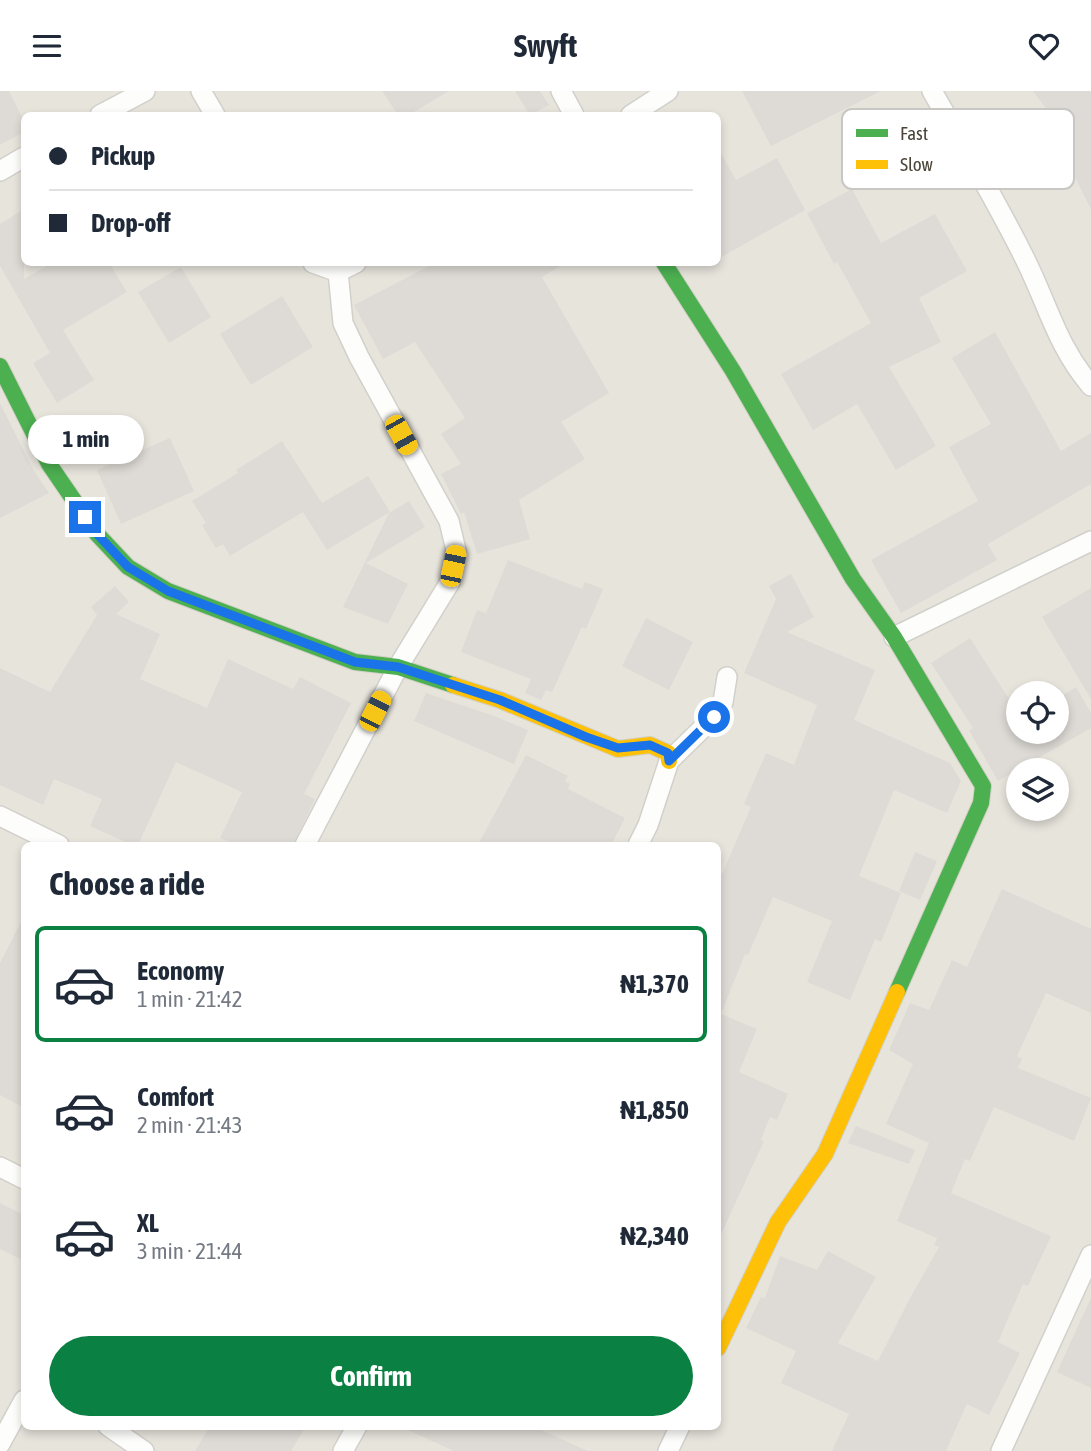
<!DOCTYPE html>
<meta charset="utf-8">
<style>
body{margin:0;font-family:"Asap Condensed",sans-serif;background:#f6f6f7;color:#1f2937;height:100vh;display:flex;flex-direction:column;font-size:26px;white-space:nowrap}
*{box-sizing:border-box;margin:0}
p{font-size:23px;color:#747a83}
.icon{flex:none;width:38px;height:38px;fill:none;stroke:currentColor;stroke-width:2;stroke-linecap:round;stroke-linejoin:round}
.map{position:relative;flex:1;overflow:hidden}
.panel{position:absolute;left:21px;top:751px;width:700px;height:588px;display:flex;flex-direction:column;background:#fff;border-radius:10px;box-shadow:0 4px 10px #0003}
.panel>*{flex:none}
.banner{position:absolute;left:21px;top:21px;width:700px;height:154px;border-radius:10px;box-shadow:0 4px 10px #0003;display:grid;align-content:center;height:154px;padding:0 28px;background:#fff}
.fabs{position:absolute;left:1006px;top:590px;display:grid;gap:14px}
.fabs a{display:grid;place-items:center;width:63px;height:63px;border-radius:50%;background:#fff;box-shadow:0 4px 10px #0003;font-size:35px}
.end{position:absolute;width:32px;height:32px;margin:-16px;border:9px solid #1a73e8;background:#fff;box-shadow:0 0 0 4px #fff}
.from{border-radius:50%}
.bubble{position:absolute;height:49px;border-radius:24px;background:#fff;box-shadow:0 4px 10px #0003;font-size:23px;font-weight:700;line-height:49px;text-align:center}
.car{position:absolute;width:21px;height:42px;margin:-21px -10px;border-radius:9px;box-shadow:0 0 5px 2px #0007;background:linear-gradient(#f5c518 24%,#345 0 40%,#f5c518 0 76%,#345 0 86%,#f5c518 0)}
.banner b{display:flex;align-items:center;gap:24px;height:66px;font-size:26px}
.banner b+b{border-top:2px solid #e0e1e3}
.banner i{width:18px;height:18px;background:#1f2937}
ul{padding:0;list-style:none}
li{display:flex;align-items:center;gap:21px;height:116px;margin:0 14px 10px;padding:0 14px;border:4px solid transparent;border-radius:10px}
li div{flex:1}
li b{display:block;font-size:26px}
li em{font-style:normal;font-weight:700}
li.active{border-color:#0b8043}
li>.icon{width:63px;height:63px;stroke-width:1.5}
h2{padding:0 28px;font-size:32px;line-height:84px}
.action{display:flex;gap:14px;margin-top:auto;padding:14px 28px}
.action a{flex:1;height:80px;border-radius:42px;background:#0b8043;color:#fff;font-size:28px;font-weight:700;line-height:80px;text-align:center}
header{display:flex;justify-content:space-between;align-items:center;height:91px;padding:0 28px;background:#fff;font-size:32px;font-weight:700}
.map>svg:first-child{display:block}
</style>
<header><svg class="icon" aria-label="menu" viewBox="0 0 24 24"><path d="M4 6h16M4 12h16M4 18h16"/></svg>Swyft<svg class="icon" aria-label="heart" viewBox="0 0 24 24"><path d="M12 20l-8-8c-3-5 5-10 8-4 3-6 11-1 8 4z"/></svg></header>
<div class="map">
<svg width="1091" height="1360" viewBox="0 0 1091 1360">
<rect width="100%" height="100%" fill="#f4f2ee"/>
<path fill="#e7e4dc" fill-rule="evenodd" d="M 0,0 L 1091,0 L 1091,1360 L 0,1360 ZM 24,24 L 718,24 L 718,172 L 24,172 ZM 1018,602 L 1057,602 L 1057,640 L 1018,640 ZM 1018,679 L 1057,679 L 1057,718 L 1018,718 ZM 24,754 L 718,754 L 718,1335 L 24,1335 Z"/>
<path fill="#dedbd6" d="M 0,0 L 9,0 L 24,30 L 24,41 L 0,54 Z
M 382,0 L 449,0 L 409,24 L 398,24 Z
M 515,0 L 540,0 L 549,14 L 530,24 Z
M 742,0 L 881,0 L 771,55 Z
M 1033,0 L 1091,0 L 1091,118 L 1060,57 L 1071,51 Z
M 718,57 L 736,89 L 777,67 L 805,119 L 718,168 Z
M 852,98 L 881,152 L 935,123 L 967,180 L 919,207 L 941,251 L 889,276 L 936,355 L 896,379 L 857,313 L 813,339 L 781,283 L 871,232 L 837,171 L 834,173 L 807,122 Z
M 24,118 L 24,188 L 52,172 L 109,172 L 127,201 L 63,239 L 94,289 L 57,312 L 33,272 L 50,262 L 0,175 L 0,133 Z
M 435,172 L 565,172 L 542,186 L 609,302 L 561,331 L 585,368 L 519,409 L 530,448 L 477,463 L 464,421 L 461,423 L 441,383 L 461,373 L 441,343 L 465,327 L 415,251 L 383,268 L 354,214 Z
M 181,176 L 211,226 L 169,252 L 138,201 Z
M 282,205 L 313,256 L 251,294 L 220,243 Z
M 995,241 L 1061,360 L 1091,342 L 1091,393 L 988,453 L 997,469 L 901,522 L 871,469 L 978,410 L 949,356 L 991,333 L 952,267 Z
M 0,312 L 34,380 L 49,402 L 0,427 Z
M 170,347 L 194,400 L 121,433 L 97,379 Z
M 282,350 L 322,412 L 368,385 L 390,421 L 327,459 L 303,421 L 230,465 L 223,453 L 216,457 L 202,434 L 206,432 L 192,410 L 238,382 L 236,379 Z
M 409,410 L 425,436 L 366,472 L 408,493 L 388,533 L 343,516 L 389,422 Z
M 508,469 L 582,498 L 585,491 L 603,498 L 586,538 L 582,536 L 552,601 L 546,599 L 541,609 L 525,602 L 531,588 L 461,561 L 477,519 L 486,522 Z
M 791,483 L 814,526 L 787,541 L 875,579 L 854,629 L 950,672 L 961,690 L 947,722 L 894,699 L 859,785 L 901,802 L 881,851 L 875,848 L 850,909 L 807,891 L 832,830 L 773,806 L 748,864 L 745,863 L 721,923 L 757,938 L 739,981 L 788,1003 L 777,1029 L 770,1026 L 761,1049 L 764,1050 L 718,1150 L 718,781 L 722,783 L 751,716 L 744,713 L 766,662 L 794,674 L 817,614 L 744,582 L 776,508 L 769,495 Z
M 115,495 L 129,511 L 116,523 L 160,543 L 140,588 L 207,617 L 228,568 L 293,598 L 300,586 L 351,612 L 304,703 L 315,708 L 293,754 L 237,754 L 220,747 L 242,701 L 176,671 L 138,754 L 132,754 L 90,735 L 102,708 L 54,688 L 43,714 L 0,694 L 0,577 L 50,601 L 97,524 L 91,516 Z
M 1091,497 L 1091,608 L 1042,526 Z
M 646,527 L 693,551 L 669,599 L 622,575 Z
M 970,547 L 1018,622 L 1018,640 L 1057,640 L 1057,608 L 1076,596 L 1091,622 L 1091,637 L 998,690 L 969,639 L 973,637 L 931,572 Z
M 426,602 L 494,625 L 528,639 L 514,673 L 414,630 Z
M 526,664 L 568,685 L 565,690 L 570,693 L 568,698 L 625,727 L 611,754 L 478,754 Z
M 915,761 L 937,770 L 920,809 L 899,800 Z
M 1002,798 L 1091,838 L 1091,922 L 1046,902 L 1017,965 L 1022,968 L 1018,977 L 1091,1007 L 1074,1050 L 994,1016 L 970,1070 L 965,1068 L 951,1102 L 1051,1145 L 1028,1195 L 1023,1193 L 998,1251 L 1020,1262 L 989,1324 L 967,1313 L 946,1360 L 832,1360 L 849,1323 L 781,1292 L 796,1260 L 746,1237 L 761,1206 L 765,1207 L 780,1165 L 817,1179 L 828,1160 L 876,1186 L 838,1252 L 878,1270 L 910,1207 L 939,1156 L 934,1154 L 937,1147 L 897,1130 L 929,1052 L 886,1033 L 913,973 L 889,959 L 910,912 L 929,919 L 952,869 L 967,876 Z
M 24,825 L 24,1017 L 0,1004 L 0,872 Z
M 856,1035 L 915,1059 L 909,1073 L 848,1052 Z
M 0,1112 L 24,1124 L 24,1170 L 0,1158 Z
M 1091,1207 L 1091,1297 L 1057,1281 Z
M 210,1335 L 306,1335 L 291,1360 L 195,1360 Z
M 399,1335 L 532,1335 L 588,1360 L 454,1360 Z"/>
<g fill="none" stroke-linecap="round" stroke-linejoin="round">
<defs>
<path id="street" d="M 201,0 L 215,24
M 561,0 L 574,24
M 932,0 C 964,56 997,111 1025,168 C 1048,214 1057,255 1091,295
M 100,24 L 145,0
M 631,24 L 668,0
M 0,80 L 24,66
M 313,172 L 338,181 L 356,172
M 894,546 L 1091,450
M 0,725 L 59,754
M 305,754 L 398,576 L 450,491 L 456,459 L 449,430 L 359,266 L 343,232 L 338,181
M 638,754 L 648,734 L 669,670 L 714,626 L 723,611 L 727,586
M 0,1076 L 24,1088
M 108,1335 L 144,1360
M 0,1353 L 24,1309
M 343,1360 L 357,1335
M 668,1360 L 680,1335
M 1001,1360 L 1091,1164"/>
<path id="fast" d="M 664,172 L 733,280 L 853,488 L 894,546 L 983,695 L 981,712 L 897,901
M 0,275 L 49,373 L 97,443 L 128,476 L 168,500 L 355,571 L 398,576 L 453,594"/>
<path id="slow" d="M 453,594 L 500,609 L 618,658 L 650,654 L 668,662 L 669,670
M 718,1257 L 778,1131 L 825,1063 L 897,901"/>
</defs>
<use href="#street" stroke="#d2d0cb" stroke-width="22"/>
<use href="#fast" stroke="#d3cfc5" stroke-width="18"/>
<use href="#slow" stroke="#d3cfc5" stroke-width="18"/>
<use href="#street" stroke="#fdfdfc" stroke-width="19"/>
<use href="#fast" stroke="#4caf50" stroke-width="16"/>
<use href="#slow" stroke="#ffc107" stroke-width="16"/>
</g>
<g fill="none" stroke-linecap="round" stroke-linejoin="round">
<path stroke="#1a73e8" stroke-width="9" d="M 85,426 L 97,443 L 128,476 L 168,500 L 355,571 L 398,576 L 500,609 L 586,646 L 618,657 L 650,654 L 668,662 L 669,670 L 714,626"/>
</g>
<rect x="842" y="18" width="232" height="80" rx="10" fill="#fff" stroke="#c9c7c4" stroke-width="2"/>
<rect x="856" y="38" width="32" height="8" fill="#4caf50"/>
<rect x="856" y="69" width="32" height="9" fill="#ffc107"/>
<g font-size="19" fill="#4b4439">
<text x="900" y="49">Fast</text>
<text x="900" y="80">Slow</text>
</g>
</svg>
<div class="fabs">
<a><svg class="icon" aria-label="locate" viewBox="0 0 24 24"><circle cx="12" cy="12" r="6"/><path d="M12 2v4M12 18v4M2 12h4M18 12h4"/></svg></a>
<a><svg class="icon" aria-label="layers" viewBox="0 0 24 24"><path d="M12 4l9 5-9 5-9-5zM3 14l9 5 9-5"/></svg></a>
</div>
<i class="end from" style="left:714px;top:626px"></i>
<i class="end" style="left:85px;top:426px"></i>
<div class="bubble" style="left:28px;top:324px;width:116px">1 min</div>
<i class="car" style="left:401px;top:344px;rotate:151deg"></i>
<i class="car" style="left:453px;top:475px;rotate:12deg"></i>
<i class="car" style="left:375px;top:620px;rotate:27deg"></i>
<div class="banner">
<b><i class="from"></i>Pickup</b>
<b><i></i>Drop-off</b>
</div>
<section class="panel">
<h2>Choose a ride</h2>
<ul>
<li class="active"><svg class="icon" aria-label="car" viewBox="0 0 24 24"><path d="M5 17H2v-5l4-1 3-4h7l3 4 3 1v5h-3M9 17h6M6 11h13"/><circle cx="7" cy="17" r="2"/><circle cx="17" cy="17" r="2"/></svg><div><b>Economy</b><p>1 min · 21:42</p></div><em>₦1,370</em></li>
<li><svg class="icon" aria-label="car" viewBox="0 0 24 24"><path d="M5 17H2v-5l4-1 3-4h7l3 4 3 1v5h-3M9 17h6M6 11h13"/><circle cx="7" cy="17" r="2"/><circle cx="17" cy="17" r="2"/></svg><div><b>Comfort</b><p>2 min · 21:43</p></div><em>₦1,850</em></li>
<li><svg class="icon" aria-label="car" viewBox="0 0 24 24"><path d="M5 17H2v-5l4-1 3-4h7l3 4 3 1v5h-3M9 17h6M6 11h13"/><circle cx="7" cy="17" r="2"/><circle cx="17" cy="17" r="2"/></svg><div><b>XL</b><p>3 min · 21:44</p></div><em>₦2,340</em></li>
</ul>
<div class="action"><a>Confirm</a></div>
</section>
</div>
